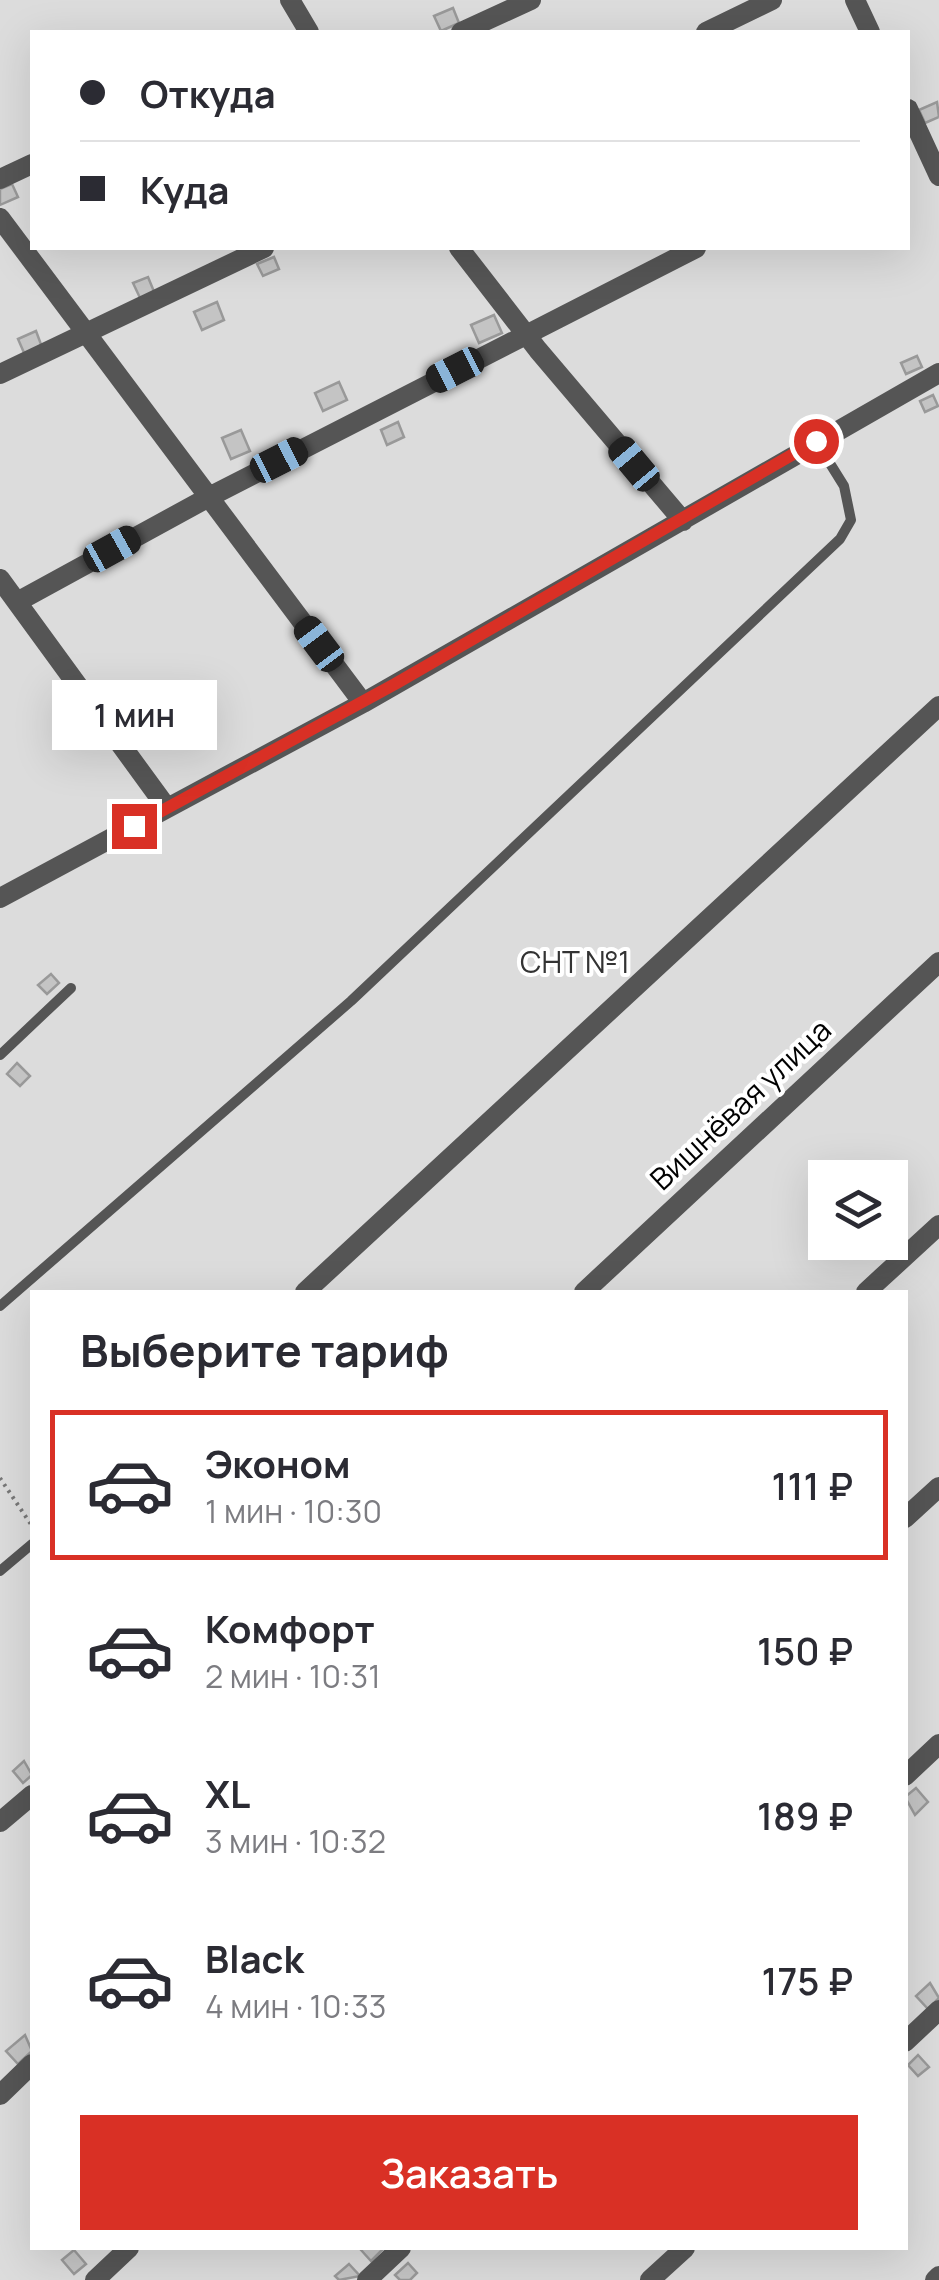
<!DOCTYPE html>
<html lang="ru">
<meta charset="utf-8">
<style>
body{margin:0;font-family:Manrope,sans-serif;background:#f2f2f3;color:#2b2b33;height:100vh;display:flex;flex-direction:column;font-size:38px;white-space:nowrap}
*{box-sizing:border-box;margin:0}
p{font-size:32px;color:#7c7c81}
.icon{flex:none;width:55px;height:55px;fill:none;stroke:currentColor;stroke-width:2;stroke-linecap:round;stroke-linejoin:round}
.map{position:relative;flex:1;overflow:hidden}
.sheet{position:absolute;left:30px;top:1290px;width:878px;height:960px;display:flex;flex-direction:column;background:#fff;border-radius:0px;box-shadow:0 10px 40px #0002}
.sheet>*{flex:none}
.top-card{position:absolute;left:30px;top:30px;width:880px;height:220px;border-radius:0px;box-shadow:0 10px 40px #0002;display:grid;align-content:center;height:220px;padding:0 50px;background:#fff}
.fabs{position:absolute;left:808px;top:1160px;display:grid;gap:20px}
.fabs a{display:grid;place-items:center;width:100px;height:100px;border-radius:0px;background:#fff;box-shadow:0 10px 40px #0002;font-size:50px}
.end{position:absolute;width:45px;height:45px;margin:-22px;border:12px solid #d93025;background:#fff;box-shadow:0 0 0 5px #fff}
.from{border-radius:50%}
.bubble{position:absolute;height:70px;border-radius:0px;background:#fff;box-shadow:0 10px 40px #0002;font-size:32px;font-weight:600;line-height:70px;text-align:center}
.car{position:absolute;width:30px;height:60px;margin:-30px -15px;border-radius:12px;box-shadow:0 0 8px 2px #0007;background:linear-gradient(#222 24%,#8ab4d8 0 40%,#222 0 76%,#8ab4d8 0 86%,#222 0)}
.top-card b{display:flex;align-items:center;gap:35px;height:95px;font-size:38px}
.top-card b+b{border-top:2px solid #e1e1e2}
.top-card i{width:25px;height:25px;background:#2b2b33}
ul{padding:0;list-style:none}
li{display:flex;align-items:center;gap:30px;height:150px;margin:0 20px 15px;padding:0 30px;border:5px solid transparent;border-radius:0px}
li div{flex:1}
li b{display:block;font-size:38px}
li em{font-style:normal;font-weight:600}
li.current{border-color:#d93025}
li>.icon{width:90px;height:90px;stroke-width:1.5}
h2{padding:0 50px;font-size:45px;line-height:120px}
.cta{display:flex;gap:20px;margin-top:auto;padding:20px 50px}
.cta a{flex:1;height:115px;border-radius:0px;background:#d93025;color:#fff;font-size:40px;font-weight:600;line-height:115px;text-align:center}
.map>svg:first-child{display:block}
</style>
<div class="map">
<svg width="939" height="2280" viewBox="0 0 939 2280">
<rect width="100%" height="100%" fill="#fff"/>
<path fill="#dcdcdc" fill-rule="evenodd" d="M 0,0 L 939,0 L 939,2280 L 0,2280 ZM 32,32 L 908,32 L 908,248 L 32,248 ZM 825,1178 L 890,1178 L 890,1242 L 825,1242 ZM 32,1292 L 905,1292 L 905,2248 L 32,2248 Z"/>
<path fill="#c4c4c4" stroke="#999" stroke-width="2.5" d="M 453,8 L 459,23 L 441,31 L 434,16 Z
M 937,102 L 939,117 L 925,123 L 919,110 Z
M 12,184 L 18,197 L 0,205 L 0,189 Z
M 274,257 L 279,269 L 263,276 L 257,264 Z
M 148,277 L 155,294 L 141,300 L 133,283 Z
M 217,302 L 224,320 L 202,330 L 194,312 Z
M 494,315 L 502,333 L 479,343 L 471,325 Z
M 36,331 L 42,347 L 25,355 L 18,339 Z
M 917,356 L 922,367 L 906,374 L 901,363 Z
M 339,382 L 347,400 L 323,411 L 315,393 Z
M 933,395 L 938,406 L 925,412 L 920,401 Z
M 398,422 L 404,437 L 387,445 L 381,430 Z
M 241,430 L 250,451 L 231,459 L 222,438 Z
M 51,974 L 59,983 L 47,994 L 38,985 Z
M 17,1063 L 30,1076 L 20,1086 L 7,1074 Z
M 24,1761 L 32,1775 L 23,1783 L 13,1771 Z
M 916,1788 L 928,1802 L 915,1815 L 905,1797 Z
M 930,1983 L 939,1998 L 928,2009 L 916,1996 Z
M 25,2035 L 32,2051 L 18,2064 L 6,2051 Z
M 918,2055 L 929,2067 L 918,2076 L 908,2065 Z
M 365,2248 L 384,2248 L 371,2261 L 361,2250 Z
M 74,2250 L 86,2264 L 74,2274 L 62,2260 Z
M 408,2263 L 417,2273 L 410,2280 L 400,2280 L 395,2275 Z
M 349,2264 L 360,2276 L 339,2280 L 335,2276 Z"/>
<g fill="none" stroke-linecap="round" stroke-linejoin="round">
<path stroke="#777" stroke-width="4" stroke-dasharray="2.5 5" stroke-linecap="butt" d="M 0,1478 L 32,1526"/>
<path stroke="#555" stroke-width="10" d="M 0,1055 L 71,988
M 0,1306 L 351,1001 L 840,539 L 851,520 L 844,486 L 816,441
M 0,1571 L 32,1544"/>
<path stroke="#555" stroke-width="20" d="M 290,0 L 309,32
M 855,0 L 870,32
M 461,32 L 531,0
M 706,32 L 772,0
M 908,109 L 939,176
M 0,179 L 32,164
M 0,218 L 363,703
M 459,248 L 538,350 L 683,521
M 0,374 L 264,248
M 0,579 L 167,808
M 17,602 L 209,497 L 696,248
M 0,898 L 363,703 L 939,373
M 305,1292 L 939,706
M 584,1292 L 939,962
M 866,1292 L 939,1225
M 905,1518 L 939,1487
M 905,1776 L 939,1744
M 0,1822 L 32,1795
M 905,2042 L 939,2010
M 0,2095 L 32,2064
M 95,2280 L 129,2248
M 367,2280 L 401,2248
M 650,2280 L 685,2248
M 935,2280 L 939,2276"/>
</g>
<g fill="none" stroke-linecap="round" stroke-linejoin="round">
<path stroke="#d93025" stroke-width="12" d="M 134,826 L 395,684 L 816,441"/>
</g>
<g text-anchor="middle" stroke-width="8" stroke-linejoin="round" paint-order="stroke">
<g font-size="30" fill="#333" stroke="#fff">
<text x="575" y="973">СНТ №1</text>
</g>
<g font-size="30" fill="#000" stroke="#fff">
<text transform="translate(741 1105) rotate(-43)" y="10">Вишнёвая улица</text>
</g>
</g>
</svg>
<div class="fabs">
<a><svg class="icon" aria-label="layers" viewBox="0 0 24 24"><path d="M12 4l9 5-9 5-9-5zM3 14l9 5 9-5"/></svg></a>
</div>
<i class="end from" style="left:816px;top:441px"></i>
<i class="end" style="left:134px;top:826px"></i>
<div class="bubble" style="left:52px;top:680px;width:165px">1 мин</div>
<i class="car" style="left:455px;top:370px;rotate:243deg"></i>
<i class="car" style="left:279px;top:460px;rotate:63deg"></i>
<i class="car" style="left:634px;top:464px;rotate:320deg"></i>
<i class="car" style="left:112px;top:549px;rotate:61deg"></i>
<i class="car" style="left:319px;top:644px;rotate:323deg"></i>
<div class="top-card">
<b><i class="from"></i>Откуда</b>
<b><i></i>Куда</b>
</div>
<section class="sheet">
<h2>Выберите тариф</h2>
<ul>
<li class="current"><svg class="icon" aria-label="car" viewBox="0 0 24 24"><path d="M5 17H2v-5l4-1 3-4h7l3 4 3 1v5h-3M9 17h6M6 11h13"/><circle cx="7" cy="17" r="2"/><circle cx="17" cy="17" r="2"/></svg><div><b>Эконом</b><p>1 мин · 10:30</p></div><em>111 ₽</em></li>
<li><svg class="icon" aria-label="car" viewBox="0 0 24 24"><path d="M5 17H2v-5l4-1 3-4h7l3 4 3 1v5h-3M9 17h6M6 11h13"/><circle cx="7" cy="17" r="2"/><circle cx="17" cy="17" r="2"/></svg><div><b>Комфорт</b><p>2 мин · 10:31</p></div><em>150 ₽</em></li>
<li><svg class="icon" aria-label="car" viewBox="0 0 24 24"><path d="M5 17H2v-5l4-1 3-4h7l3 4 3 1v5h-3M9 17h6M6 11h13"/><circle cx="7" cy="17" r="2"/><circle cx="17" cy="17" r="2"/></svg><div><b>XL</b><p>3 мин · 10:32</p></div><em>189 ₽</em></li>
<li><svg class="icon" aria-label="car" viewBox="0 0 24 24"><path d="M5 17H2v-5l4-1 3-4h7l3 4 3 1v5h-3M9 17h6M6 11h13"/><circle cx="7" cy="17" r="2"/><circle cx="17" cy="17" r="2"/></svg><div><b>Black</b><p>4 мин · 10:33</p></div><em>175 ₽</em></li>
</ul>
<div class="cta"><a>Заказать</a></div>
</section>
</div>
